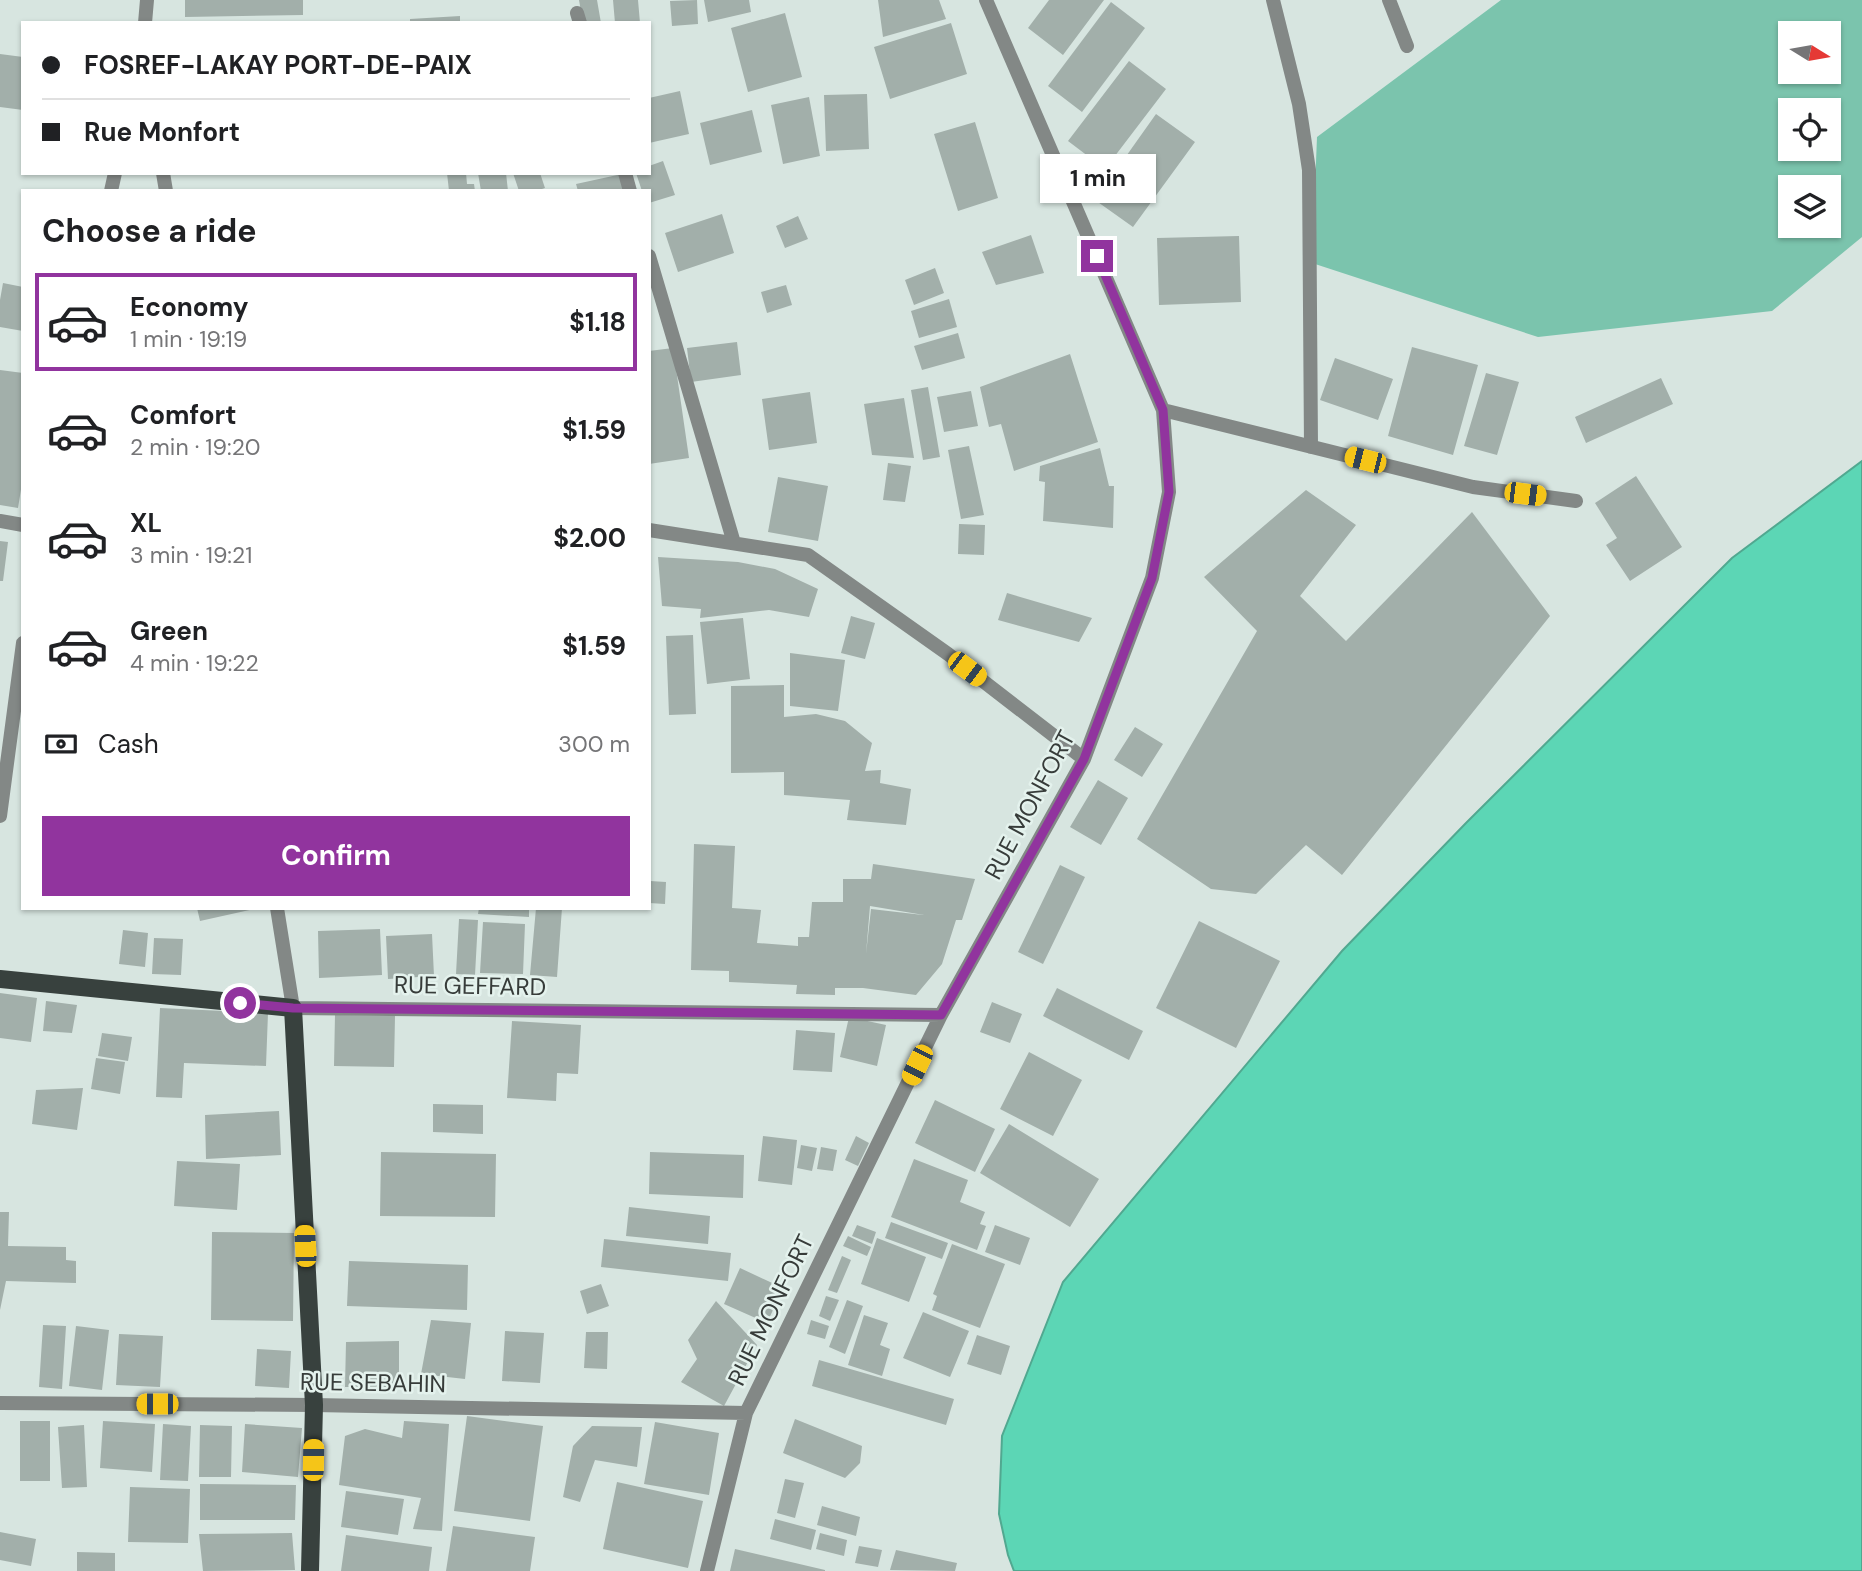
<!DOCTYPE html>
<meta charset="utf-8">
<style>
body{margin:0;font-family:"DM Sans",sans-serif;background:#f6f6f6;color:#202124;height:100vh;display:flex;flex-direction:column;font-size:26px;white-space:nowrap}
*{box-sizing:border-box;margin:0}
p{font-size:23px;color:#757577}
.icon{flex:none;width:38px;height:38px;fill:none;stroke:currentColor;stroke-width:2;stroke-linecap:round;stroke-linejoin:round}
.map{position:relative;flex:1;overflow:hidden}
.sheet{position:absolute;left:21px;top:189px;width:630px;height:721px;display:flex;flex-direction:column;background:#fff;border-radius:0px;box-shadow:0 2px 5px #0004}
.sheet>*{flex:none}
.top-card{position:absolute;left:21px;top:21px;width:630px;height:154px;border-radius:0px;box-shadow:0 2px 5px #0004;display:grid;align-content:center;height:154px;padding:0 21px;background:#fff}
.needle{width:46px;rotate:101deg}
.buttons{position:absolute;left:1778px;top:21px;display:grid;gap:14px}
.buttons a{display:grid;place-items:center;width:63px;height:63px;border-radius:0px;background:#fff;box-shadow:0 2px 5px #0004;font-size:35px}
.end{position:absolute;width:32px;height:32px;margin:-16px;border:9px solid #91349e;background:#fff;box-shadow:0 0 0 4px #fff}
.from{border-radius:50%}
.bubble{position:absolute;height:49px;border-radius:0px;background:#fff;box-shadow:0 2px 5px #0004;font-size:23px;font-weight:700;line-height:49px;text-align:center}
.car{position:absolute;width:21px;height:42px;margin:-21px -10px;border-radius:9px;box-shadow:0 0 5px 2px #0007;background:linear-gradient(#f5c518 24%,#345 0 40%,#f5c518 0 76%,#345 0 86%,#f5c518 0)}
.top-card b{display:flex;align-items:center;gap:24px;height:66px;font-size:26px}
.top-card b+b{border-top:2px solid #e0e0e0}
.top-card i{width:18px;height:18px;background:#202124}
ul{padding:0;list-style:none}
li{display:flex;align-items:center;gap:21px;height:98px;margin:0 14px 10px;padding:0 7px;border:4px solid transparent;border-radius:0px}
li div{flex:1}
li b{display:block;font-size:26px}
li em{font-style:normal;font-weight:700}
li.selected{border-color:#91349e}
li>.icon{width:63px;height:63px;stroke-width:1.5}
h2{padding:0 21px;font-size:32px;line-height:84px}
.pay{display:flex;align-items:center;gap:18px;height:77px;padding:0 21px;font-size:26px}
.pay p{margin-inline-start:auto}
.primary-button{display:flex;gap:14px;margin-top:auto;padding:14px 21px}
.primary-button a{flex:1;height:80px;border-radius:0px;background:#91349e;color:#fff;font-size:28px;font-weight:700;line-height:80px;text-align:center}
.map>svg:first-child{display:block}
</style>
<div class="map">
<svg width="1862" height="1571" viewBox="0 0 1862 1571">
<rect width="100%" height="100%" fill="#d7e5e0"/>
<path fill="#7bc4ad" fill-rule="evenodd" d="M 1501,0 L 1862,0 L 1862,237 L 1772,311 L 1538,337 L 1312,263 L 1317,137 ZM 1790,33 L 1829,33 L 1829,72 L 1790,72 ZM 1790,110 L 1829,110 L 1829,149 L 1790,149 ZM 1790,187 L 1829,187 L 1829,226 L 1790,226 Z"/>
<path fill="#5cd6b5" stroke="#51a890" stroke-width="2" d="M 1862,461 L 1862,1571 L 1014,1571 L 1008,1555 L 999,1514 L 1002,1436 L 1063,1282 L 1342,951 L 1466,823 L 1732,558 Z"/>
<path fill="#a2afaa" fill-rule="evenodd" d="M 185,0 L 303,0 L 303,15 L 185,17 Z
M 579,0 L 597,0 L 601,23 L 583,23 Z
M 613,0 L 638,0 L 640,23 L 615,23 Z
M 697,0 L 698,24 L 672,26 L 670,1 Z
M 704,0 L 749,0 L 751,12 L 708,22 Z
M 878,0 L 939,0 L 946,19 L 883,37 Z
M 1049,0 L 1104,0 L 1063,55 L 1028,28 Z
M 1111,2 L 1145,28 L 1082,112 L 1048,86 Z
M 785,13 L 802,77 L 748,92 L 731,28 Z
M 460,16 L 460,23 L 410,23 L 410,19 Z
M 951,23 L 967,74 L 890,99 L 874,47 Z
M 0,54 L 23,57 L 23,110 L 0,107 Z
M 1129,61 L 1166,89 L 1105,169 L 1068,141 Z
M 680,91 L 689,134 L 649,143 L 649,98 Z
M 867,94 L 869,149 L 826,151 L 824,95 Z
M 809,97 L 820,156 L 783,164 L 771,105 Z
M 752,110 L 762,152 L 710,165 L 700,123 Z
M 1156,114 L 1195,142 L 1133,227 L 1095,200 Z
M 975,122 L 998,198 L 958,211 L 934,134 Z
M 663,161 L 675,195 L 649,203 L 649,191 L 642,191 L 636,173 L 649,173 L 649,166 Z
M 447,173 L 466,173 L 467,184 L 474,184 L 475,191 L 449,191 Z
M 478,173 L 506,173 L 508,191 L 481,191 Z
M 513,173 L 540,173 L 545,188 L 536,191 L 519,191 Z
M 622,174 L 625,191 L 578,191 L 576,184 Z
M 722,214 L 734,253 L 678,272 L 665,233 Z
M 798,216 L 808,239 L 785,248 L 776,226 Z
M 1031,235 L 1044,273 L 996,285 L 982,252 Z
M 1239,236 L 1241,302 L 1159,305 L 1157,238 Z
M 935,268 L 944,293 L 914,305 L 905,280 Z
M 3,283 L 23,287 L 23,331 L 0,327 L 0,300 Z
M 786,285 L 792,305 L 767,313 L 761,292 Z
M 949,299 L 957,327 L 919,338 L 911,311 Z
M 958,333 L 965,358 L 922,370 L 914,346 Z
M 737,342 L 741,375 L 691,382 L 687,348 Z
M 1412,347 L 1478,365 L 1453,455 L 1388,436 Z
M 673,348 L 689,458 L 649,464 L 649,351 Z
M 1070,354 L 1098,442 L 1014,471 L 1001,424 L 989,427 L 980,387 Z
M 1335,358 L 1393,379 L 1378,420 L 1320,400 Z
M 0,370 L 23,373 L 23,477 L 18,508 L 0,505 Z
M 1486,373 L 1519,382 L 1497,455 L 1464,446 Z
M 1661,378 L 1673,404 L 1586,443 L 1575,417 Z
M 928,387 L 940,457 L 923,460 L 911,390 Z
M 971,391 L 978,426 L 944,432 L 937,397 Z
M 810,392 L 817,443 L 769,450 L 762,399 Z
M 904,398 L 914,458 L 872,455 L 864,404 Z
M 969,446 L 984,515 L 961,519 L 948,450 Z
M 1100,448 L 1109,486 L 1114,486 L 1113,528 L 1043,521 L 1045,482 L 1039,481 L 1040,466 Z
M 888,463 L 911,466 L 905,502 L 883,500 Z
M 1636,476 L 1682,547 L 1630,581 L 1606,545 L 1617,538 L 1595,503 Z
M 778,477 L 828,486 L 818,541 L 768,532 Z
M 1306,490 L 1356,525 L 1300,596 L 1346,641 L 1472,512 L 1550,616 L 1342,875 L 1306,845 L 1256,894 L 1211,889 L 1137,839 L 1257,631 L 1204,577 Z
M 959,524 L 985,525 L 984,555 L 958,554 Z
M 0,541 L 8,542 L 3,581 L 0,581 Z
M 658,557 L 738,562 L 775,569 L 818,589 L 809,617 L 769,610 L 700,618 L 701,609 L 662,606 Z
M 1007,593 L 1092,618 L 1079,642 L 998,620 Z
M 851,616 L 875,623 L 865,659 L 841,653 Z
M 743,618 L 750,679 L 707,684 L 700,622 Z
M 693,635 L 696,714 L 669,715 L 666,636 Z
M 790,653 L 845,660 L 838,711 L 790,706 Z
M 784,685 L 784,717 L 816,714 L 845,721 L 872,743 L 865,771 L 881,770 L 880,783 L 911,789 L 906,825 L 847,820 L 850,800 L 784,795 L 784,772 L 731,773 L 731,686 Z
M 1135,727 L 1163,744 L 1142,777 L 1114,760 Z
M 1098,780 L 1128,798 L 1101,845 L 1070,827 Z
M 694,844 L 735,846 L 732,908 L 761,910 L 757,943 L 798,946 L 798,937 L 809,937 L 812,902 L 843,902 L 843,879 L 871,879 L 873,864 L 975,879 L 962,920 L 956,920 L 942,964 L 916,995 L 863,988 L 835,988 L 835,995 L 796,994 L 797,985 L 729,982 L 729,971 L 691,970 ZM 870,906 L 924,915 L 923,915 L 871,909 L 866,954 Z
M 1060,865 L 1085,877 L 1043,964 L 1018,952 Z
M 650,881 L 666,882 L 665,904 L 649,903 Z
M 197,908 L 254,908 L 254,909 L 200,921 Z
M 479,908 L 529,908 L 529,917 L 478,914 Z
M 536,908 L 562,908 L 557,977 L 530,975 Z
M 459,919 L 478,920 L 475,975 L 456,974 Z
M 1199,921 L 1280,961 L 1236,1048 L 1156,1008 Z
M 483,922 L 525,924 L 523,974 L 480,973 Z
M 380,929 L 382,975 L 319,978 L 318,931 Z
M 123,930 L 148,933 L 145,967 L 119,964 Z
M 432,934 L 434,976 L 388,979 L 386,936 Z
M 154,938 L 183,939 L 181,975 L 152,974 Z
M 1057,988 L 1143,1031 L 1129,1060 L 1043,1016 Z
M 0,993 L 37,998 L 31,1042 L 0,1038 Z
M 46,1001 L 77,1005 L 72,1033 L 43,1031 Z
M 992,1002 L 1022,1014 L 1010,1043 L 980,1032 Z
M 160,1008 L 268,1013 L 266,1066 L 184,1063 L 182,1098 L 156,1097 Z
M 335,1015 L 395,1016 L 394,1067 L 334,1066 Z
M 849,1017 L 886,1025 L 877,1066 L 840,1057 Z
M 512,1021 L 581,1025 L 578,1074 L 557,1073 L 556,1101 L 507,1098 Z
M 796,1030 L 835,1033 L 832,1072 L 793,1070 Z
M 102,1033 L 132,1037 L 128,1061 L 98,1056 Z
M 1029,1052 L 1082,1080 L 1053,1136 L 1000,1109 Z
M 96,1058 L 125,1062 L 120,1094 L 91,1089 Z
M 83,1088 L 77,1130 L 32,1124 L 36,1090 Z
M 935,1100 L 995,1129 L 975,1172 L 915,1143 Z
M 433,1104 L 483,1105 L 483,1134 L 433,1132 Z
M 279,1111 L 281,1155 L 206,1159 L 205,1115 Z
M 1009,1124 L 1099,1179 L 1070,1227 L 980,1173 Z
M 763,1136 L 797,1140 L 792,1185 L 758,1181 Z
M 856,1136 L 869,1143 L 858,1166 L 845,1160 Z
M 801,1145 L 817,1148 L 812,1171 L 797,1168 Z
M 821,1147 L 837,1150 L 833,1171 L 817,1169 Z
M 381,1152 L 496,1154 L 495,1217 L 380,1216 Z
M 650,1152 L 744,1155 L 743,1198 L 649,1194 Z
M 914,1159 L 968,1180 L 960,1202 L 985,1212 L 980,1224 L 986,1226 L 977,1250 L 891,1217 Z
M 177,1161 L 240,1164 L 237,1210 L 174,1206 Z
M 629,1207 L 710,1216 L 708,1244 L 626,1236 Z
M 0,1212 L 9,1212 L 8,1246 L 66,1247 L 66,1260 L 76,1261 L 76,1283 L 6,1281 L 0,1310 Z
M 891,1222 L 948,1243 L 942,1259 L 885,1238 Z
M 857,1225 L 876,1232 L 872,1244 L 852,1236 Z
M 995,1225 L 1030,1238 L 1020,1265 L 985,1252 Z
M 212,1232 L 294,1233 L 293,1321 L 211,1320 Z
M 848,1236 L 871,1247 L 867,1256 L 843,1246 Z
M 877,1238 L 926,1257 L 909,1302 L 861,1284 Z
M 604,1239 L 731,1253 L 728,1281 L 601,1267 Z
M 952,1244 L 1005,1264 L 980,1328 L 932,1310 L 937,1296 L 933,1294 Z
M 842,1256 L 851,1260 L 837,1293 L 828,1290 Z
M 349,1261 L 468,1265 L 467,1310 L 347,1306 Z
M 740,1268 L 783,1288 L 767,1323 L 724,1304 Z
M 601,1284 L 609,1306 L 587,1314 L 580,1291 Z
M 826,1296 L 839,1300 L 830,1321 L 819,1316 Z
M 847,1300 L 863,1306 L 845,1354 L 829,1347 Z
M 716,1301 L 757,1345 L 724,1406 L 681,1382 L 697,1359 L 688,1340 Z
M 923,1312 L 969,1331 L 950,1377 L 903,1358 Z
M 864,1315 L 888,1323 L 880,1345 L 890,1349 L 882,1376 L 848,1365 Z
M 431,1320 L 471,1323 L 465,1379 L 421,1374 Z
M 811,1320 L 829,1326 L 825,1339 L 807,1334 Z
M 43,1325 L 66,1326 L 62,1389 L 39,1387 Z
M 76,1326 L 109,1330 L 102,1390 L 69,1386 Z
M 505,1331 L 544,1333 L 540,1383 L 502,1381 Z
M 586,1332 L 608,1332 L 607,1369 L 584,1368 Z
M 119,1334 L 163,1336 L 160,1387 L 116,1385 Z
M 977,1335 L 1010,1346 L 1001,1375 L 967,1364 Z
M 399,1341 L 399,1387 L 345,1387 L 346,1342 Z
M 257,1349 L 291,1351 L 289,1388 L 255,1386 Z
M 819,1360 L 954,1399 L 946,1425 L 812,1386 Z
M 467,1416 L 543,1426 L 530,1521 L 454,1511 Z
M 795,1419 L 862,1446 L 860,1463 L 845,1478 L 783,1453 Z
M 20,1421 L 50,1421 L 50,1481 L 20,1481 Z
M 103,1421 L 155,1424 L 152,1472 L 100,1468 Z
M 404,1421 L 449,1424 L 442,1531 L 413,1529 L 421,1498 L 339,1485 L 345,1436 L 365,1429 L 402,1438 Z
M 655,1422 L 719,1433 L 709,1495 L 644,1484 Z
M 163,1424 L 191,1426 L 188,1481 L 160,1480 Z
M 245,1424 L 302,1428 L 298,1477 L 242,1472 Z
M 84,1425 L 87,1487 L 62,1488 L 58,1427 Z
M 200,1425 L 232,1426 L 231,1477 L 199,1477 Z
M 592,1426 L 642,1427 L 637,1467 L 595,1460 L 580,1502 L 563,1497 L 573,1446 Z
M 785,1479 L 804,1483 L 795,1518 L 777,1513 Z
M 617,1482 L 703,1501 L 688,1568 L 603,1549 Z
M 200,1484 L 296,1485 L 295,1520 L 200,1520 Z
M 130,1487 L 190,1489 L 188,1543 L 128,1542 Z
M 346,1491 L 404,1499 L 398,1535 L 341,1527 Z
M 822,1506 L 860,1517 L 856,1536 L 817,1525 Z
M 775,1519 L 816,1530 L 811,1550 L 770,1539 Z
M 453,1526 L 535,1537 L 530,1571 L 446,1571 Z
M 0,1532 L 36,1539 L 31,1566 L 0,1560 Z
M 292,1533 L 295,1570 L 203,1571 L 199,1534 Z
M 820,1533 L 847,1540 L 844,1556 L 816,1549 Z
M 346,1535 L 432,1547 L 429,1571 L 341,1571 Z
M 859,1546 L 882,1550 L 878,1567 L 855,1563 Z
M 735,1549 L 825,1570 L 825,1571 L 730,1571 Z
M 896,1550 L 957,1563 L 955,1571 L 890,1570 Z
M 77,1552 L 115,1553 L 115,1571 L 77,1571 Z"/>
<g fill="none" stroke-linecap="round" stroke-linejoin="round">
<path stroke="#838886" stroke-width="14" d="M 1389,0 L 1407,46"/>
<path stroke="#838886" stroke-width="14" d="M 1273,0 L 1299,104 L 1309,170 L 1311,447
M 577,13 L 580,23
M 145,23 L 147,0
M 163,173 L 166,191
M 625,173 L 630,191
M 111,191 L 115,173
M 649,256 L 734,543
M 1163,410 L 1473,487 L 1576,501
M 0,521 L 23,525
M 649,530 L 808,555 L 948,654 L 1084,759
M 0,816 L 23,643
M 277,908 L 293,1008 L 941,1015
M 0,1403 L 314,1405 L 746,1413
M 707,1571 L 746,1413 L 941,1015 L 1084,759 L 1152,578 L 1169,492 L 1163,410 L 986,0"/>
<path stroke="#38413e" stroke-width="18" d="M 0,979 L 293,1008 L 314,1405 L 310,1571"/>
</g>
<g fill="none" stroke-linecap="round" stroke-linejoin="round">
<path stroke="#91349e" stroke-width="9" d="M 240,1003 L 293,1008 L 941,1015 L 1084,759 L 1152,578 L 1169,492 L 1163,410 L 1097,256"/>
</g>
<g text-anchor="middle" stroke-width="5" stroke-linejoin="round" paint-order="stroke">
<g font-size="24" fill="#373c3a" stroke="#e4f2ed">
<text transform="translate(1030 805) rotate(-62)" y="8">RUE MONFORT</text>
<text transform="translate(470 986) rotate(1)" y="8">RUE GEFFARD</text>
<text transform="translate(771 1310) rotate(-64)" y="8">RUE MONFORT</text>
<text transform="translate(373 1383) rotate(1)" y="8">RUE SEBAHIN</text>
</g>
</g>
</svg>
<div class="buttons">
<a><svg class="needle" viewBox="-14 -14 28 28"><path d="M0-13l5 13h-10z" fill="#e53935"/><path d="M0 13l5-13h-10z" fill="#757577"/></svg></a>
<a><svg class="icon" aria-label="locate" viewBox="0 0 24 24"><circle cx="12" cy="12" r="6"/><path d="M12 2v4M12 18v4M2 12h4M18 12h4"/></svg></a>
<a><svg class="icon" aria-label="layers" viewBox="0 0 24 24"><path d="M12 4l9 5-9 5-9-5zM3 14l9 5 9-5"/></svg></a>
</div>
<i class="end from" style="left:240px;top:1003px"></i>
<i class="end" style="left:1097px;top:256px"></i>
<div class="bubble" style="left:1040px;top:154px;width:116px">1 min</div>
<i class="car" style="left:1365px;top:460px;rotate:284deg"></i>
<i class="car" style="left:1525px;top:494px;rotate:97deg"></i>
<i class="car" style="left:967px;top:669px;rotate:127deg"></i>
<i class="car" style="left:917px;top:1065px;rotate:206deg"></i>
<i class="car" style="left:305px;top:1246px;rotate:357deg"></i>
<i class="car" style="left:157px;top:1404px;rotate:270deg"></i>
<i class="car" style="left:313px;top:1460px;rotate:1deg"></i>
<div class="top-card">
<b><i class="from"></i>FOSREF-LAKAY PORT-DE-PAIX</b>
<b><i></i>Rue Monfort</b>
</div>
<section class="sheet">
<h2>Choose a ride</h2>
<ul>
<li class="selected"><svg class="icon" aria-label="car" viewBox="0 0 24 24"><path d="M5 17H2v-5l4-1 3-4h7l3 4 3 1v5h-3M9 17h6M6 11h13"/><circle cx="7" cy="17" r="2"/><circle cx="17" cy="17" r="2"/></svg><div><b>Economy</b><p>1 min · 19:19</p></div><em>$1.18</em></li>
<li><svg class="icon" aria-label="car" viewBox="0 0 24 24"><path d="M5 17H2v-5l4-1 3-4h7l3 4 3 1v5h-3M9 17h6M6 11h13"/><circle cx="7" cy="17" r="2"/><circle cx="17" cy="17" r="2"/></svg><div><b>Comfort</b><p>2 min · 19:20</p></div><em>$1.59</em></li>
<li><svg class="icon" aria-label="car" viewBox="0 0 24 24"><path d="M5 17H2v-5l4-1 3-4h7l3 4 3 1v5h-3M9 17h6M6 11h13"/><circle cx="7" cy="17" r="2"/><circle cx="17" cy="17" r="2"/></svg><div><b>XL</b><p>3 min · 19:21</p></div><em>$2.00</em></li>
<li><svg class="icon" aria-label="car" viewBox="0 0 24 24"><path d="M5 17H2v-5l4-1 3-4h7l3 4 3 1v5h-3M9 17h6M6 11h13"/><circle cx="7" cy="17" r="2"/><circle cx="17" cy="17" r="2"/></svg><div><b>Green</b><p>4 min · 19:22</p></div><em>$1.59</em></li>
</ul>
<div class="pay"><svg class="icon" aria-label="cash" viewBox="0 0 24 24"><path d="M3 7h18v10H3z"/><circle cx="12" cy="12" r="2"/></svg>Cash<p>300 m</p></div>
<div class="primary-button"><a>Confirm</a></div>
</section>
</div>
